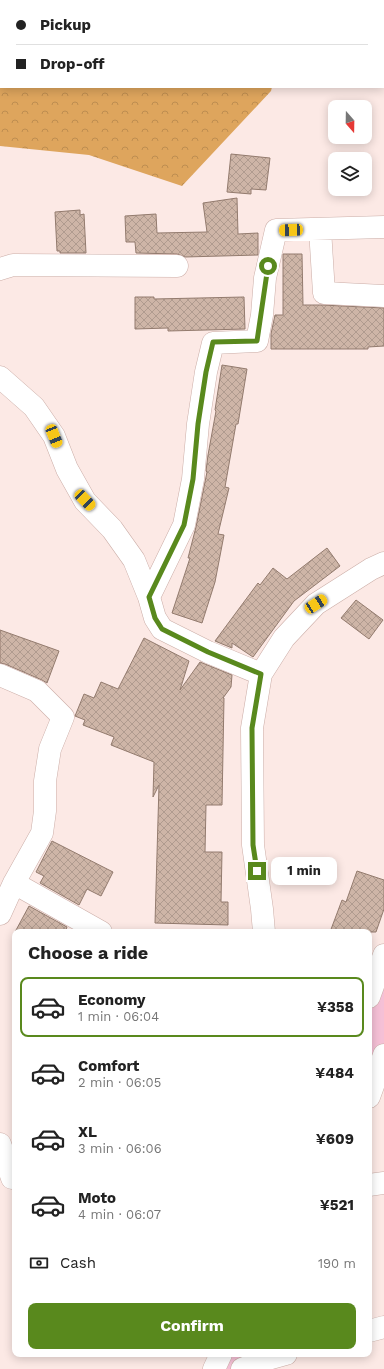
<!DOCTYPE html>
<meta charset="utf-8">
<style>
body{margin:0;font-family:"Work Sans",sans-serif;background:#f2f2f2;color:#222;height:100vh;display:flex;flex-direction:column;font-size:15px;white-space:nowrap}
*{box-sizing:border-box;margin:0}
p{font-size:13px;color:#767676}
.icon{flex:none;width:22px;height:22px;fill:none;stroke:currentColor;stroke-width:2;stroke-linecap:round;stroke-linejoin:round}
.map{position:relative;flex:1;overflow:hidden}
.details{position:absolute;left:12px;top:929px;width:360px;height:428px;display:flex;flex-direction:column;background:#fff;border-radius:8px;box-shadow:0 2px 10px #0003}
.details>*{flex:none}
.hud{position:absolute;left:0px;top:0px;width:384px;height:88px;box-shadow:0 2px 10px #0003;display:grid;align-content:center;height:88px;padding:0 16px;background:#fff}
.needle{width:26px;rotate:160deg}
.controls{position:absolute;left:328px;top:100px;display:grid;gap:8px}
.controls a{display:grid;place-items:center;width:44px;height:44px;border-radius:8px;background:#fff;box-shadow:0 2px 10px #0003;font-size:20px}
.end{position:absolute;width:18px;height:18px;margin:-9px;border:5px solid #59891d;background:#fff;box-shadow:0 0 0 2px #fff}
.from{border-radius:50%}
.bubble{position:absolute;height:28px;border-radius:8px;background:#fff;box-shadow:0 2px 10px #0003;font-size:13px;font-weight:700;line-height:28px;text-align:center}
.car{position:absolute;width:12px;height:24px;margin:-12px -6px;border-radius:5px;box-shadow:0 0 3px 1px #0007;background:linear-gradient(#f5c518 24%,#345 0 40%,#f5c518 0 76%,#345 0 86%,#f5c518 0)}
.hud b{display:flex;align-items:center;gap:14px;height:38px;font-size:15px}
.hud b+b{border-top:1px solid #e0e0e0}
.hud i{width:10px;height:10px;background:#222}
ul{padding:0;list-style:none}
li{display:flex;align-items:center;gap:12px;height:60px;margin:0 8px 6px;padding:0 8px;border:2px solid transparent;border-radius:8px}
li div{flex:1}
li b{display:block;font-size:15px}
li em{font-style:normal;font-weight:700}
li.selected{border-color:#59891d}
li>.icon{width:36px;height:36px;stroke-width:1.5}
h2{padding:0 16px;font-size:18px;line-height:48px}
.pay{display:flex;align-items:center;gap:10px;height:44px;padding:0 16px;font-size:15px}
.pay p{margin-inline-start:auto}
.primary-button{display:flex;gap:8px;margin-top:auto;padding:8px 16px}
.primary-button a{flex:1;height:46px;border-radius:8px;background:#59891d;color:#fff;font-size:16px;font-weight:700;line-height:46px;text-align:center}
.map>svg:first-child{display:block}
</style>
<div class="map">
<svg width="384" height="1369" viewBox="0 0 384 1369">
<defs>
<pattern id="forest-crowns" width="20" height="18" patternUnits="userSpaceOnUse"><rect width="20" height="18" fill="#dea55d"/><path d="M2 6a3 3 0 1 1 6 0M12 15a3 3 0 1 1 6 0" fill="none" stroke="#be8d50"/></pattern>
<pattern id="building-cross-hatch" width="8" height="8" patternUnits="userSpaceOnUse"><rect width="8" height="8" fill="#ceb5a7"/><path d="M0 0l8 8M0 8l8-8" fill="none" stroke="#b09b8f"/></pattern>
</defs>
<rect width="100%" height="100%" fill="#fce9e5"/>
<path fill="url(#forest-crowns)" d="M 0,0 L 295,0 L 295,1 L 1,1 L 1,87 L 272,87 L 271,91 L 182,186 L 89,155 L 0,146 Z"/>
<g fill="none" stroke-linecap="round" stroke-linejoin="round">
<path stroke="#f5c0d6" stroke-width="46" d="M 369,1049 L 384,1005
M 232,1369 L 239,1354"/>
</g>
<path fill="url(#building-cross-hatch)" stroke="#937b6e" d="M 231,154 L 270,158 L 266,190 L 251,189 L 251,194 L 227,192 Z
M 237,198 L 238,234 L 258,233 L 258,255 L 185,257 L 177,254 L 136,253 L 135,242 L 126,242 L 125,216 L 156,214 L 157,233 L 207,232 L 203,203 Z
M 80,210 L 80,215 L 84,214 L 86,253 L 60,253 L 60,251 L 57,251 L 55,212 Z
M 283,254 L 302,254 L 303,305 L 322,305 L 384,308 L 384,346 L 368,347 L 368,349 L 271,349 L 271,334 L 275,315 L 283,315 Z
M 135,297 L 154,297 L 154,299 L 244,297 L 245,329 L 168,331 L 168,328 L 135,329 Z
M 222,365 L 247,369 L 238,424 L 236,424 L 225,487 L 229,488 L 218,534 L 224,535 L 215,582 L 202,623 L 172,613 L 190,558 L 188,558 L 196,527 L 207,472 L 206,471 L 208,455 L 216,411 L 215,410 Z
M 327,548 L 340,566 L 294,601 L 253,657 L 232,643 L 232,648 L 215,641 L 258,583 L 260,585 L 273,568 L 287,579 Z
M 356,600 L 383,620 L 369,639 L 341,618 Z
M 0,630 L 59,651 L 47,683 L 42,680 L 5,664 L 0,663 Z
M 144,638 L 189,661 L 180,690 L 200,662 L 232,675 L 231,687 L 223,698 L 224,698 L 222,805 L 206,805 L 205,852 L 222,852 L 221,902 L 228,902 L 228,925 L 155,923 L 159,785 L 153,797 L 154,762 L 111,745 L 114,737 L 83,725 L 85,720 L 75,716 L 84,694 L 94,698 L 101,682 L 118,689 Z
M 52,841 L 113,872 L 101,896 L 87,889 L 79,905 L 40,883 L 44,876 L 36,872 Z
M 357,871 L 384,880 L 384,909 L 376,932 L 330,932 L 342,900 L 346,902 Z
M 29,906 L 67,927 L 65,932 L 15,932 Z"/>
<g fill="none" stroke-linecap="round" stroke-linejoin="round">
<defs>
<path id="minor" d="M 320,229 L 324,293 L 384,296
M 0,269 L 13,265 L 177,266
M 0,377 L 34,407 L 54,436 L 67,469 L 85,501 L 112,529 L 134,560 L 149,597 L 155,618 L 162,629 L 208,652 L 261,674
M 149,597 L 184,525 L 193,479 L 198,424 L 206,372 L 213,343 L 257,341 L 262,315 L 265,278 L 276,230 L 384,227
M 0,675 L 37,691 L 63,717 L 50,749 L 45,781 L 45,811 L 42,833 L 14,883 L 0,914
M 14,883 L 101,932
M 264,932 L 262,909 L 253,845 L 252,728 L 261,674 L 284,638 L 316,604 L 371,569 L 384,563
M 369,997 L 384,955
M 369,1097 L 384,1055
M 0,1144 L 12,1178
M 369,1185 L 384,1183
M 369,1331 L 384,1327
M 214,1369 L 221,1354
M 242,1369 L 264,1360 L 286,1354"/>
</defs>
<use href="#minor" stroke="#cbada7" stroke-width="23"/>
<use href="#minor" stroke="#fff" stroke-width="22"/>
</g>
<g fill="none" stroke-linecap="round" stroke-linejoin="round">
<path stroke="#59891d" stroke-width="5" d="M 257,871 L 253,845 L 252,728 L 261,674 L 208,652 L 162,629 L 155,618 L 149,597 L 184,525 L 193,479 L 198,424 L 206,372 L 213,342 L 257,341 L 268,266"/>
</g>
</svg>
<div class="controls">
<a><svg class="needle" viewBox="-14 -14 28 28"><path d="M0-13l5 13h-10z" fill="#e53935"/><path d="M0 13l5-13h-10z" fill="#767676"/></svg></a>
<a><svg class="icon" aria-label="layers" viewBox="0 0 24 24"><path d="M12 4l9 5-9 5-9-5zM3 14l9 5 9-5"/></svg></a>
</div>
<i class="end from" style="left:268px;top:266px"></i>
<i class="end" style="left:257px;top:871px"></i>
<div class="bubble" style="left:271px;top:857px;width:66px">1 min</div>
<i class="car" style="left:291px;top:230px;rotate:268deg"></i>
<i class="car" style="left:54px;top:436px;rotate:158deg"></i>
<i class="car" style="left:85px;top:500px;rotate:136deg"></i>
<i class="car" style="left:316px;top:604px;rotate:57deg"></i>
<div class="hud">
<b><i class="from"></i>Pickup</b>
<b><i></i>Drop-off</b>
</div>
<section class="details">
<h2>Choose a ride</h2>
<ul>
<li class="selected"><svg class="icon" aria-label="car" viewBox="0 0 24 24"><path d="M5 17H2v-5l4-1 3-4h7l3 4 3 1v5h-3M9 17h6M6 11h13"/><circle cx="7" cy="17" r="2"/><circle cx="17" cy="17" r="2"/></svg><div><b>Economy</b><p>1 min · 06:04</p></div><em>¥358</em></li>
<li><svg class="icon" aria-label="car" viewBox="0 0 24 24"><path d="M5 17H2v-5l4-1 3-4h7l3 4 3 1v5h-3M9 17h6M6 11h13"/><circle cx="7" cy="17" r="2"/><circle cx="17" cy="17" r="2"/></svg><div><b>Comfort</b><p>2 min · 06:05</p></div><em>¥484</em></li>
<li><svg class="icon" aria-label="car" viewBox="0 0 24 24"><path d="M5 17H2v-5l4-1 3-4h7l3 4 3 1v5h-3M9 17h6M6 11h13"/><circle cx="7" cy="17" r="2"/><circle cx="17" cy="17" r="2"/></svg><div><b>XL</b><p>3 min · 06:06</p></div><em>¥609</em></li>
<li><svg class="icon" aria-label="car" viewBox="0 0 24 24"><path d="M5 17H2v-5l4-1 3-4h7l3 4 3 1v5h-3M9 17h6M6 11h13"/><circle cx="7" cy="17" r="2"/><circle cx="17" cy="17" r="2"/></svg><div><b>Moto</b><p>4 min · 06:07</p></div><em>¥521</em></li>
</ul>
<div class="pay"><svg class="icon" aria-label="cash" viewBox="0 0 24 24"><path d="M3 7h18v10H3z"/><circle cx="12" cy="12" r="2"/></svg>Cash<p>190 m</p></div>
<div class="primary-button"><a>Confirm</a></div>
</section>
</div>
